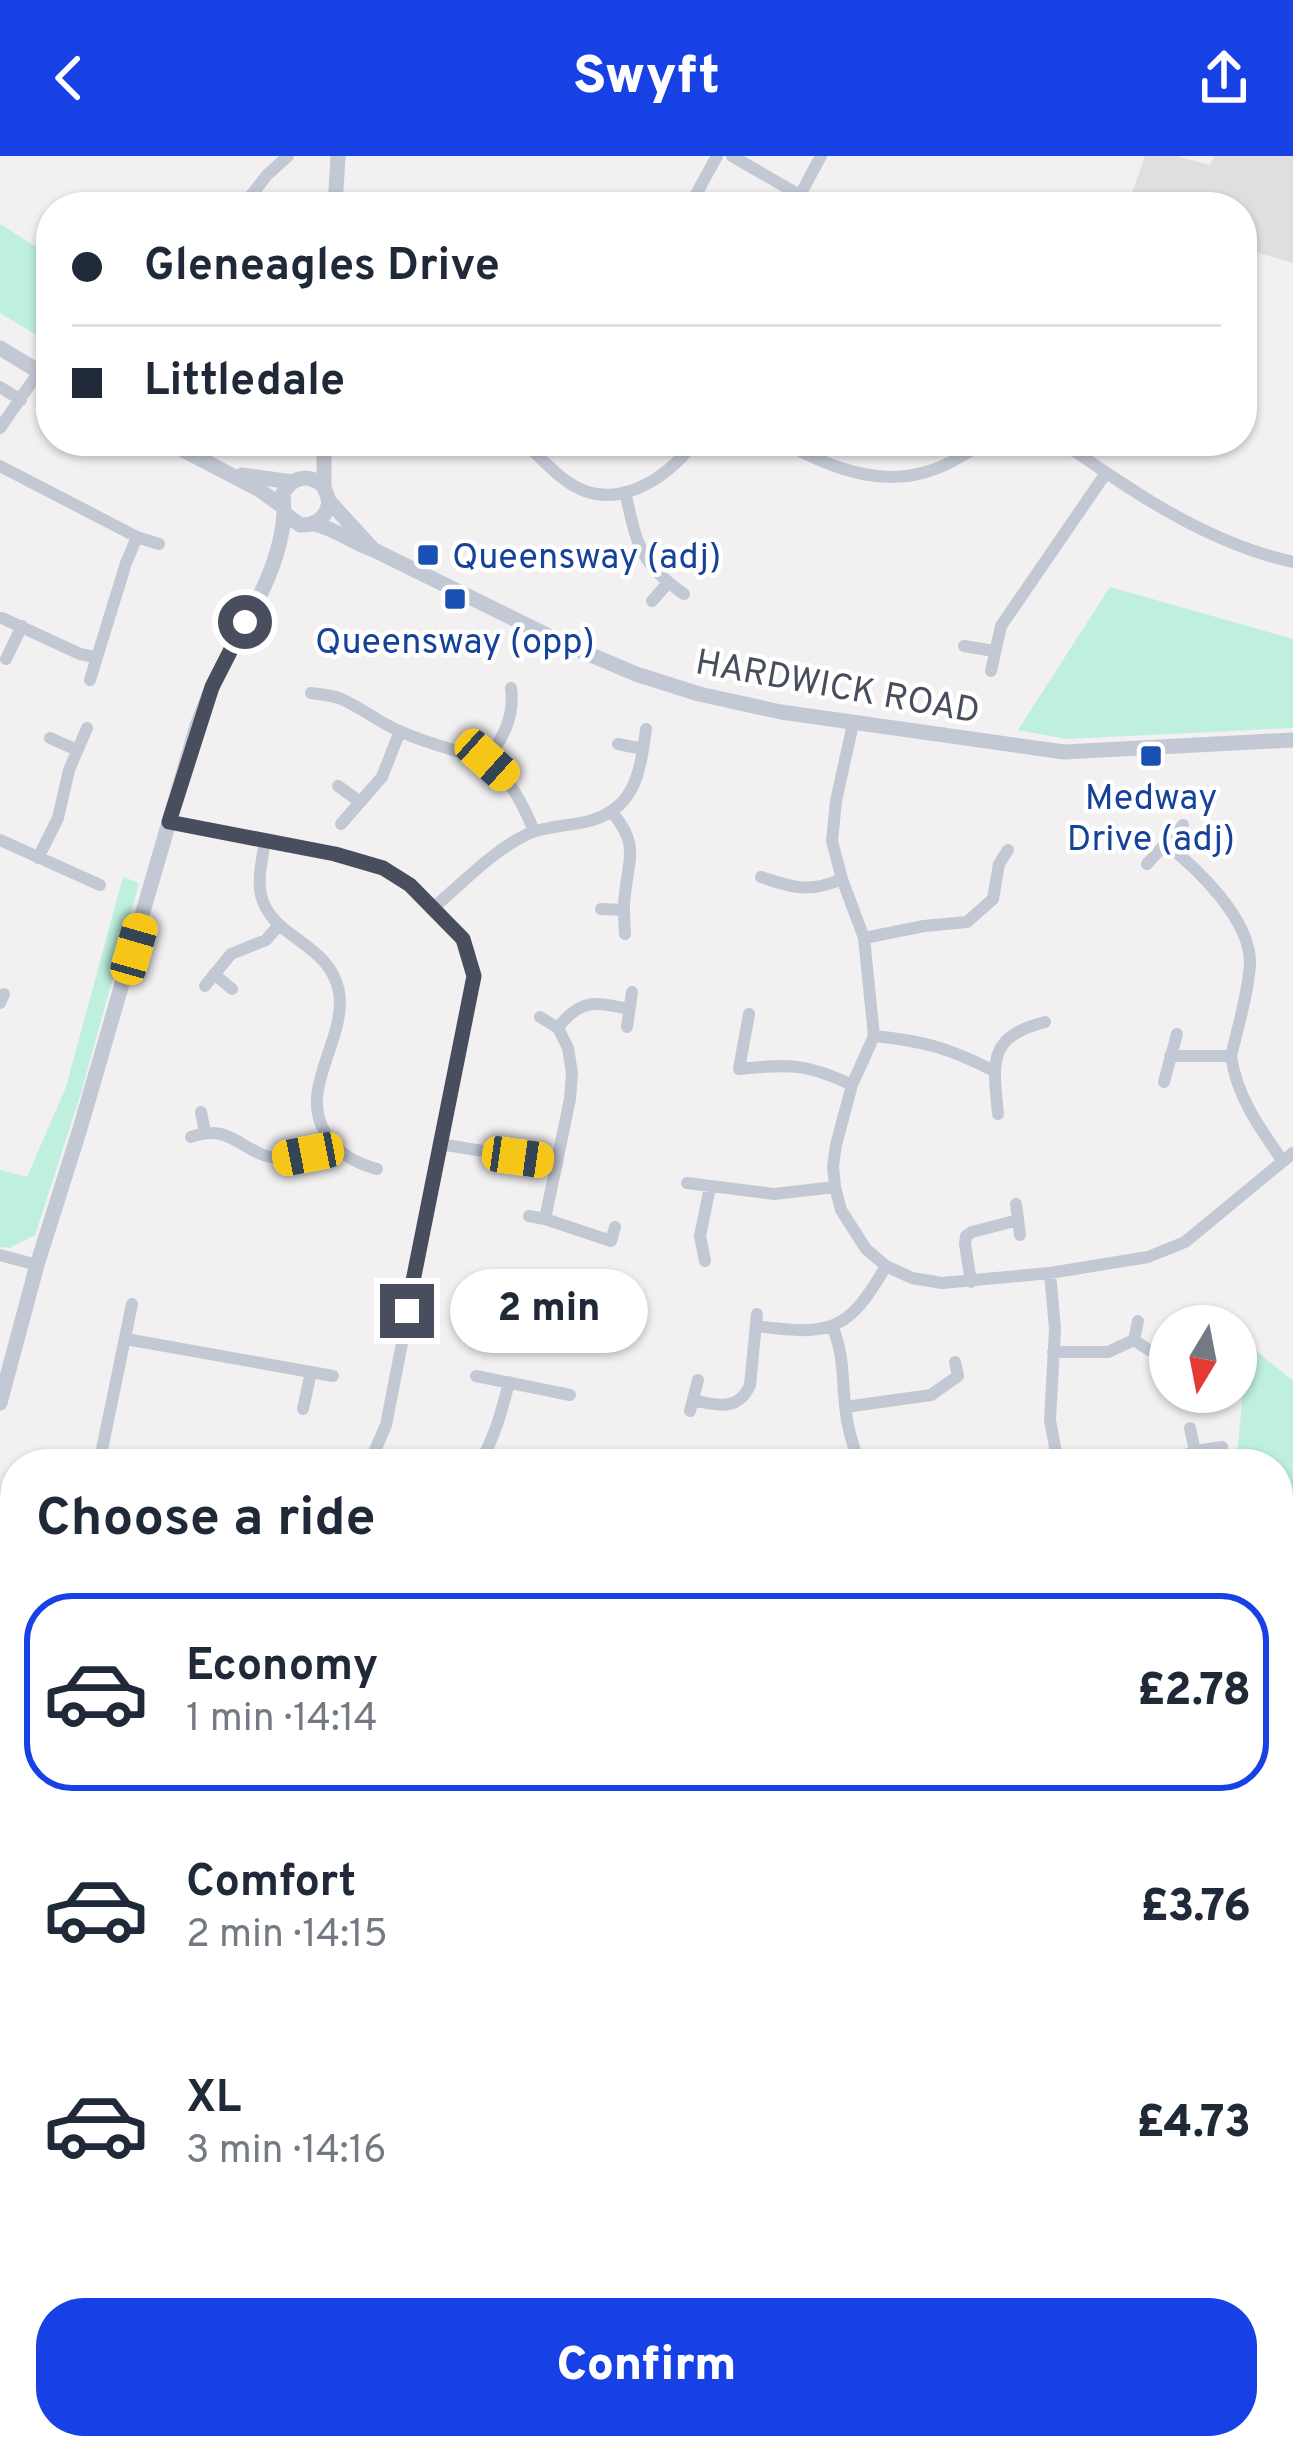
<!DOCTYPE html>
<meta charset="utf-8">
<style>
body{margin:0;font-family:Overpass,sans-serif;background:#f6f6f7;color:#1f2937;height:100vh;display:flex;flex-direction:column;font-size:45px;white-space:nowrap}
*{box-sizing:border-box;margin:0}
p{font-size:39px;color:#747a83}
.icon{flex:none;width:66px;height:66px;fill:none;stroke:currentColor;stroke-width:2;stroke-linecap:round;stroke-linejoin:round}
.map{position:relative;flex:1;overflow:hidden}
.drawer{position:absolute;left:0px;top:1293px;width:1293px;height:1011px;display:flex;flex-direction:column;background:#fff;border-radius:48px 48px 0 0;box-shadow:0 3px 9px #0004}
.drawer>*{flex:none}
.hud{position:absolute;left:36px;top:36px;width:1221px;height:264px;border-radius:48px;box-shadow:0 3px 9px #0004;display:grid;align-content:center;height:264px;padding:0 36px;background:#fff}
.needle{width:78px;rotate:190deg}
.fabs{position:absolute;left:1149px;top:1149px;display:grid;gap:24px}
.fabs a{display:grid;place-items:center;width:108px;height:108px;border-radius:50%;background:#fff;box-shadow:0 3px 9px #0004;font-size:60px}
.end{position:absolute;width:54px;height:54px;margin:-27px;border:15px solid #484e5e;background:#fff;box-shadow:0 0 0 6px #fff}
.from{border-radius:50%}
.bubble{position:absolute;height:84px;border-radius:42px;background:#fff;box-shadow:0 3px 9px #0004;font-size:39px;font-weight:800;line-height:84px;text-align:center}
.car{position:absolute;width:36px;height:72px;margin:-36px -18px;border-radius:15px;box-shadow:0 0 9px 3px #0007;background:linear-gradient(#f5c518 24%,#345 0 40%,#f5c518 0 76%,#345 0 86%,#f5c518 0)}
.hud b{display:flex;align-items:center;gap:42px;height:114px;font-size:45px}
.hud b+b{border-top:3px solid #e0e1e3}
.hud i{width:30px;height:30px;background:#1f2937}
ul{padding:0;list-style:none}
li{display:flex;align-items:center;gap:36px;height:198px;margin:0 24px 18px;padding:0 12px;border:6px solid transparent;border-radius:48px}
li div{flex:1}
li b{display:block;font-size:45px}
li em{font-style:normal;font-weight:800}
li.on{border-color:#1741e5}
li>.icon{width:108px;height:108px;stroke-width:1.5}
h2{padding:0 36px;font-size:54px;line-height:144px}
.action{display:flex;gap:24px;margin-top:auto;padding:24px 36px}
.action a{flex:1;height:138px;border-radius:48px;background:#1741e5;color:#fff;font-size:48px;font-weight:800;line-height:138px;text-align:center}
header{display:flex;justify-content:space-between;align-items:center;height:156px;padding:0 36px;background:#1741e5;color:#fff;font-size:54px;font-weight:800}
.map>svg:first-child{display:block}
</style>
<header><svg class="icon" aria-label="back" viewBox="0 0 24 24"><path d="M15 5l-7 7 7 7"/></svg>Swyft<svg class="icon" aria-label="share" viewBox="0 0 24 24"><path d="M12 15V3M7 8l5-5 5 5M5 13v7h14v-7"/></svg></header>
<div class="map">
<svg width="1293" height="2303" viewBox="0 0 1293 2303">
<rect width="100%" height="100%" fill="#f2f0f0"/>
<path fill="#e0dedf" d="M 1145,0 L 1176,0 L 1210,9 L 1214,0 L 1293,0 L 1293,107 L 1242,92 L 1242,51 L 1127,51 Z"/>
<path fill="#bef0dd" d="M 0,68 L 51,100 L 51,188 L 0,157 Z
M 1110,431 L 1293,483 L 1293,572 L 1066,583 L 1018,574 Z
M 123,721 L 139,727 L 81,937 L 35,1079 L 9,1092 L 0,1091 L 0,1014 L 27,1021 L 66,931 Z
M 1248,1188 L 1293,1225 L 1293,1469 L 1278,1470 L 1278,1308 L 1236,1308 Z
M 1293,1888 L 1293,2140 L 1278,2116 L 1278,1918 Z
M 457,2289 L 562,2289 L 557,2303 L 502,2303 Z"/>
<g fill="none" stroke-linecap="round" stroke-linejoin="round">
<path stroke="#8bc2ed" stroke-width="4.5" d="M 1278,1966 L 1293,1958
M 1278,2062 L 1293,2062"/>
<defs>
<path id="trunk" d="M 1278,2243 L 1293,2225
M 1226,2303 L 1238,2289"/>
</defs>
<use href="#trunk" stroke="#7280ab" stroke-width="27"/>
<path stroke="#c3c8d5" stroke-width="12" d="M 732,0 L 820,51
M 800,39 L 821,0
M 242,51 L 267,19 L 288,0
M 689,51 L 717,0
M 1005,51 L 1006,50
M 0,231 L 21,244
M 0,272 L 38,217
M 523,285 C 537,298 550,313 565,324 C 613,360 665,324 696,285
M 779,285 C 835,313 890,338 951,306 C 962,299 974,295 983,285
M 1060,285 C 1132,335 1206,387 1293,406
M 0,310 L 137,381 L 159,388
M 625,336 C 637,387 638,406 684,438
M 652,445 L 668,427
M 2,462 L 80,498 L 95,501
M 964,490 L 994,495
M 6,503 L 22,470
M 991,515 L 1001,470 L 1106,317
M 90,524 L 126,407 L 137,381
M 311,537 C 319,538 330,539 339,542 C 359,550 377,565 397,574 C 474,609 496,583 534,675
M 853,568 L 836,645 L 832,685 L 842,723 L 864,782 L 874,880 L 852,929 L 836,989 L 833,1010 L 835,1031 L 841,1054 L 866,1093 L 886,1110 L 912,1122 L 942,1127 L 1050,1117 L 1148,1101 L 1185,1086 L 1293,997
M 50,582 L 77,594
M 618,588 L 643,593
M 487,605 C 503,581 515,561 511,532
M 338,630 L 359,645
M 612,656 C 639,689 629,700 625,738 C 623,751 624,764 625,778
M 169,666 L 335,697 L 383,712 L 410,729 L 463,783 L 474,820 L 386,1269 L 369,1308
M 341,668 L 382,621 L 400,575
M 0,684 L 100,729
M 265,684 C 263,700 257,722 261,739 C 271,783 330,786 339,836 C 347,884 297,933 326,978 C 339,998 355,1007 377,1013
M 1166,688 C 1198,713 1251,764 1250,808 C 1248,838 1238,871 1231,900 C 1237,941 1259,971 1282,1004
M 38,702 L 58,662 L 69,614 L 87,572
M 1147,708 L 1183,669
M 761,721 C 793,732 810,737 842,723
M 433,752 C 463,727 494,693 530,677 C 547,670 567,670 585,666 C 635,655 640,617 646,573
M 601,753 L 624,754
M 864,782 L 924,770 L 967,766 L 993,743 L 999,708 L 1008,694
M 214,818 L 232,833
M 205,830 L 231,798 L 266,784 L 279,769
M 0,847 L 4,838
M 749,858 L 739,913 C 789,908 806,907 852,929
M 540,861 L 558,872 L 568,892 L 572,917 L 570,943 L 545,1063
M 627,871 L 632,836
M 558,872 C 580,842 595,846 629,853
M 874,880 C 924,885 949,892 994,915
M 1170,900 L 1231,900
M 1164,926 L 1177,878
M 201,956 L 205,976
M 998,958 C 993,906 987,881 1045,866
M 191,981 C 233,964 247,1005 284,1002 C 301,1001 315,993 330,984
M 440,988 L 556,1007
M 687,1027 L 774,1038 L 835,1031
M 1016,1048 L 1020,1079
M 529,1060 L 545,1063 L 611,1085 L 615,1071
M 0,1099 L 37,1109
M 705,1105 L 700,1080 L 710,1031
M 1050,1117 L 1055,1173 L 1050,1264 L 1058,1308
M 971,1126 L 965,1088 L 966,1080 L 972,1076 L 1018,1064
M 756,1170 C 831,1180 848,1176 886,1110
M 832,1170 C 844,1197 842,1221 845,1249 C 847,1270 852,1289 860,1308
M 126,1183 L 333,1220
M 1134,1184 L 1149,1194
M 1053,1196 L 1108,1196 L 1134,1184 L 1138,1165
M 476,1220 L 570,1239
M 693,1244 C 717,1250 739,1255 750,1229 L 757,1158
M 845,1251 L 931,1239 L 958,1220 L 955,1206
M 303,1253 L 311,1216
M 690,1255 L 698,1224
M 1190,1272 L 1195,1295
M 99,1308 L 132,1148
M 479,1308 C 494,1283 502,1255 509,1226
M 1166,1308 L 1195,1295 L 1222,1291
M 0,1340 L 15,1342
M 1278,1531 L 1293,1530
M 1278,1684 L 1293,1669
M 0,1813 L 15,1808
M 0,1912 L 15,1905
M 0,2171 L 8,2158 L 15,2152
M 0,2248 L 15,2246
M 273,2289 L 282,2303
M 418,2289 L 453,2300
M 684,2289 L 691,2303
M 930,2289 L 932,2303
M 614,2293 L 618,2303
M 639,2303 L 672,2289
M 800,2303 L 820,2289"/>
<path stroke="#c3c8d5" stroke-width="15" d="M 335,51 L 338,0
M 0,192 L 51,223
M 166,285 L 258,333 L 282,350
M 324,285 L 324,331 L 329,345 L 372,392
M 242,319 L 292,326
M 324,331 C 310,317 293,320 283,337 L 284,357 L 300,369 C 316,370 327,362 329,345
M 314,368 C 336,373 353,387 374,394 L 565,488 L 636,518 L 699,538 L 781,556 L 1064,596 L 1293,584
M 0,1247 L 37,1109 L 79,976 L 197,570 C 203,555 208,540 215,525 C 241,472 281,416 284,357
M 0,1587 L 15,1635
M 162,2303 L 163,2289"/>
<use href="#trunk" stroke="#9ba6c7" stroke-width="21"/>
</g>
<g fill="none" stroke-linecap="round" stroke-linejoin="round">
<path stroke="#484e5e" stroke-width="15" d="M 245,466 L 212,531 L 169,666 L 335,698 L 383,712 L 410,729 L 463,783 L 474,820 L 407,1155"/>
</g>
<g fill="#1a4fb4" stroke="#fff" stroke-width="4.5">
<rect x="416" y="387" width="24" height="24" rx="6"/>
<rect x="443" y="431" width="24" height="24" rx="6"/>
<rect x="1139" y="588" width="24" height="24" rx="6"/>
</g>
<g text-anchor="middle" stroke-width="9" stroke-linejoin="round" paint-order="stroke">
<g font-size="36" fill="#164399" stroke="#fff">
<text x="452" y="412" text-anchor="start">Queensway (adj)</text>
<text x="455" y="497">Queensway (opp)</text>
<text x="1151" y="653">Medway<tspan x="1151" dy="41">Drive (adj)</tspan></text>
</g>
<g font-size="36" fill="#484e5e" stroke="#fff">
<text transform="translate(838 529) rotate(10)" y="13">HARDWICK ROAD</text>
</g>
</g>
</svg>
<div class="fabs">
<a><svg class="needle" viewBox="-14 -14 28 28"><path d="M0-13l5 13h-10z" fill="#e53935"/><path d="M0 13l5-13h-10z" fill="#747a83"/></svg></a>
</div>
<i class="end from" style="left:245px;top:466px"></i>
<i class="end" style="left:407px;top:1155px"></i>
<div class="bubble" style="left:450px;top:1113px;width:198px">2 min</div>
<i class="car" style="left:487px;top:604px;rotate:132deg"></i>
<i class="car" style="left:134px;top:793px;rotate:16deg"></i>
<i class="car" style="left:308px;top:998px;rotate:259deg"></i>
<i class="car" style="left:518px;top:1001px;rotate:98deg"></i>
<div class="hud">
<b><i class="from"></i>Gleneagles Drive</b>
<b><i></i>Littledale</b>
</div>
<section class="drawer">
<h2>Choose a ride</h2>
<ul>
<li class="on"><svg class="icon" aria-label="car" viewBox="0 0 24 24"><path d="M5 17H2v-5l4-1 3-4h7l3 4 3 1v5h-3M9 17h6M6 11h13"/><circle cx="7" cy="17" r="2"/><circle cx="17" cy="17" r="2"/></svg><div><b>Economy</b><p>1 min · 14:14</p></div><em>£2.78</em></li>
<li><svg class="icon" aria-label="car" viewBox="0 0 24 24"><path d="M5 17H2v-5l4-1 3-4h7l3 4 3 1v5h-3M9 17h6M6 11h13"/><circle cx="7" cy="17" r="2"/><circle cx="17" cy="17" r="2"/></svg><div><b>Comfort</b><p>2 min · 14:15</p></div><em>£3.76</em></li>
<li><svg class="icon" aria-label="car" viewBox="0 0 24 24"><path d="M5 17H2v-5l4-1 3-4h7l3 4 3 1v5h-3M9 17h6M6 11h13"/><circle cx="7" cy="17" r="2"/><circle cx="17" cy="17" r="2"/></svg><div><b>XL</b><p>3 min · 14:16</p></div><em>£4.73</em></li>
</ul>
<div class="action"><a>Confirm</a></div>
</section>
</div>
